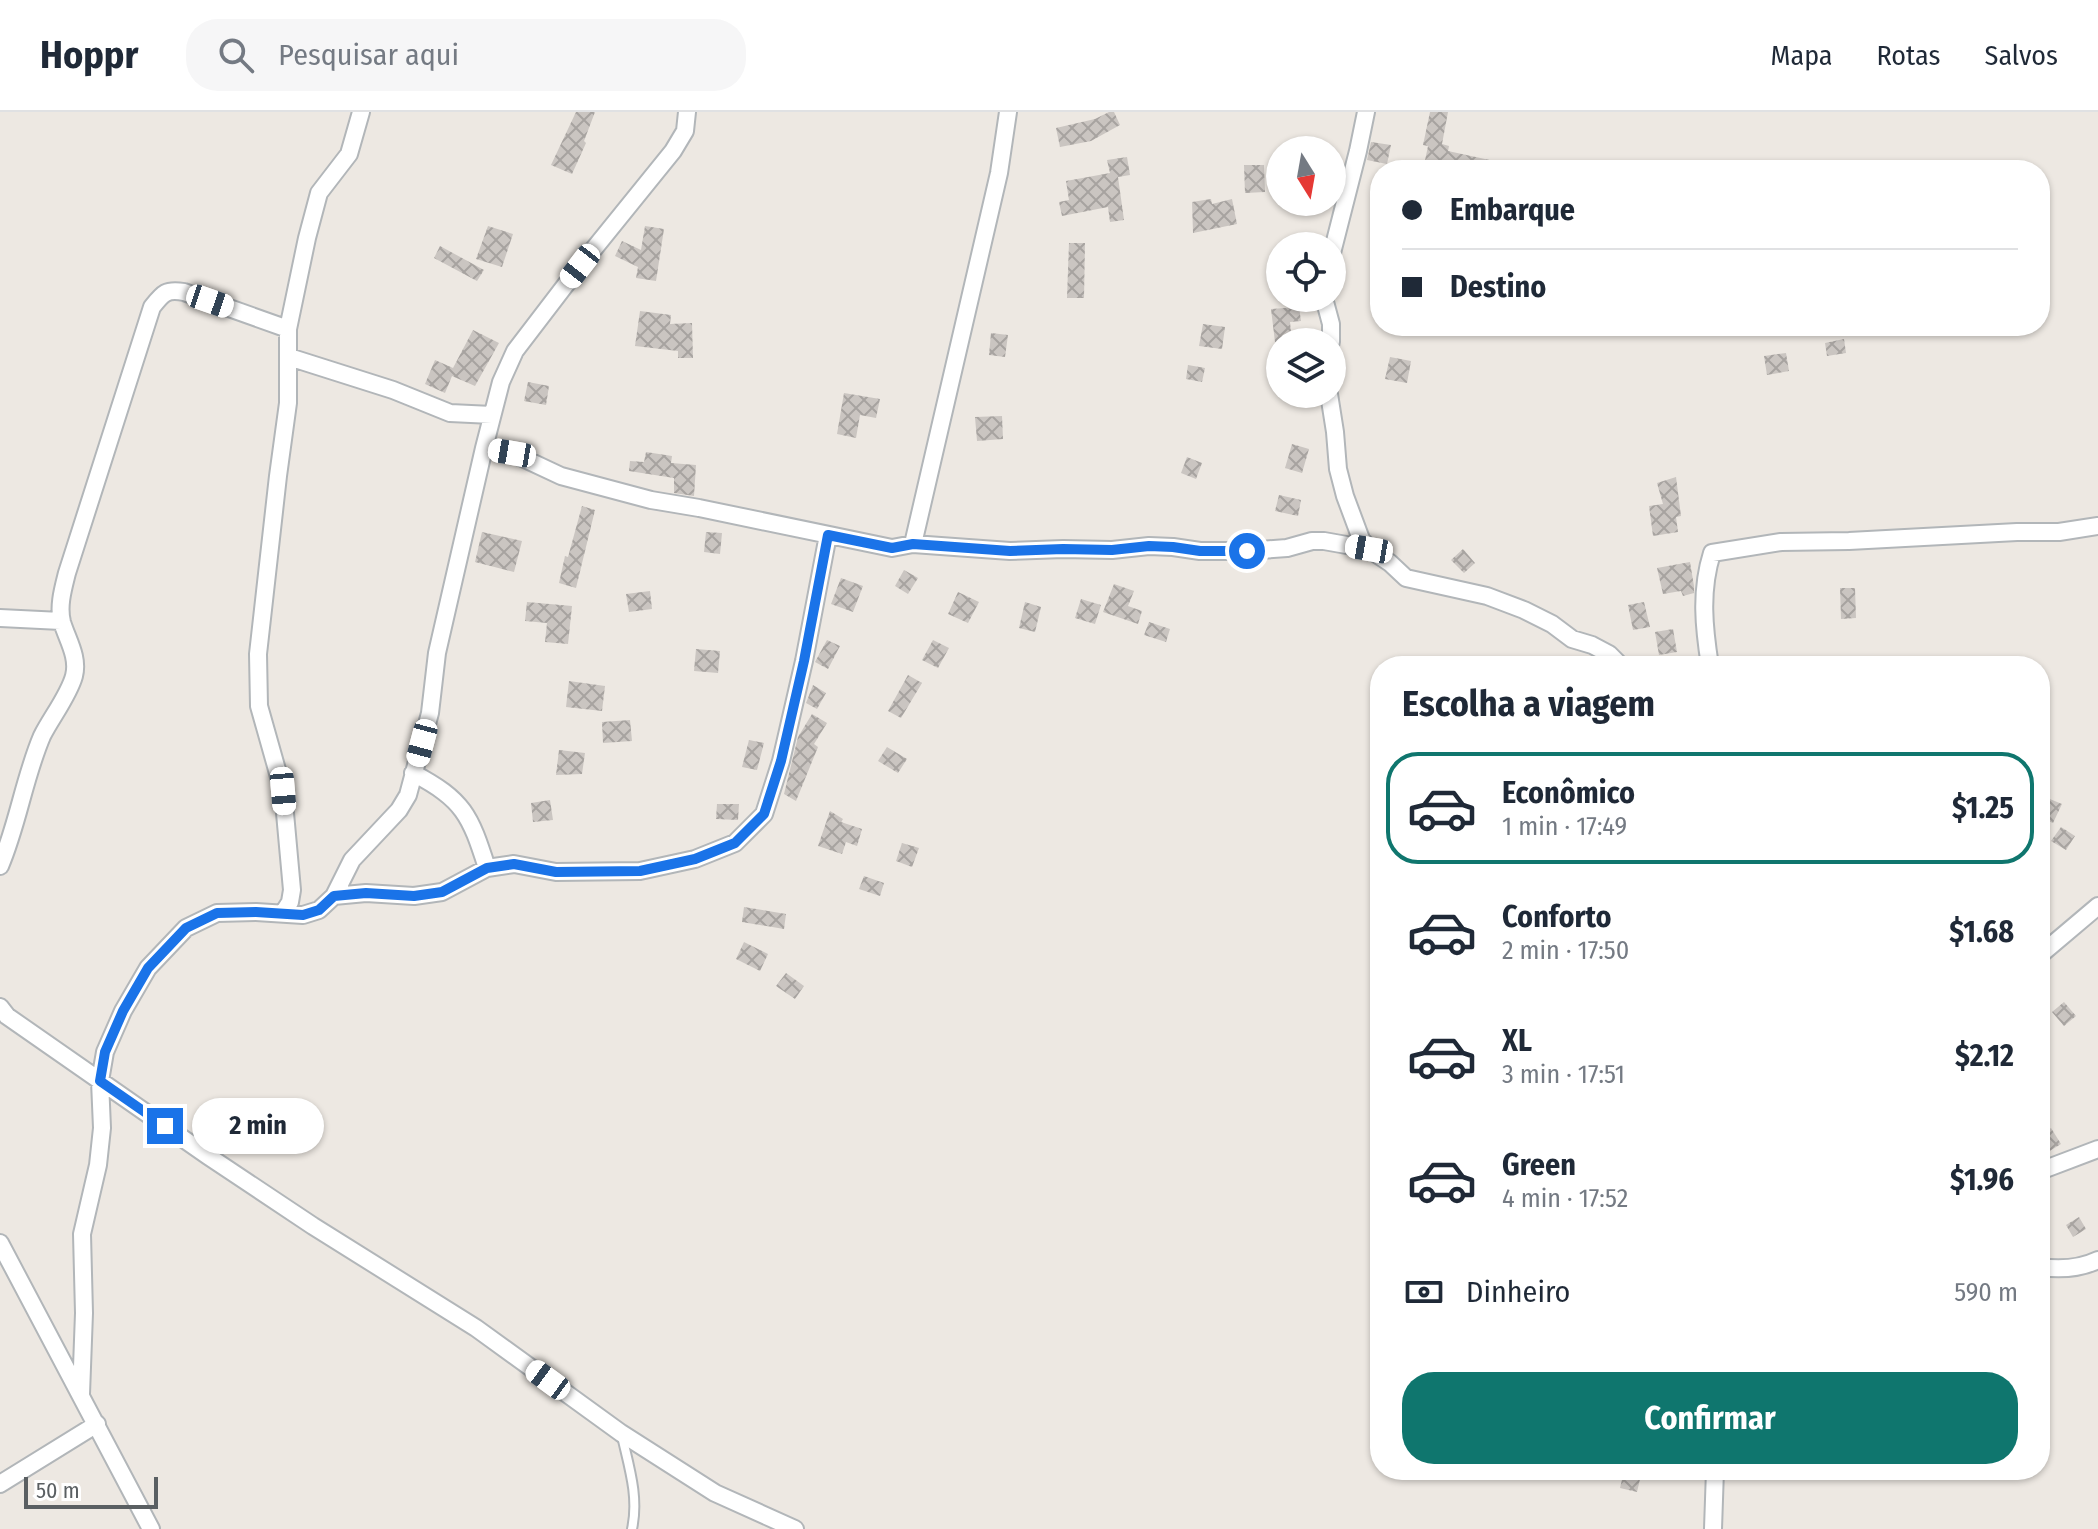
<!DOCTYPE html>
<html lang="pt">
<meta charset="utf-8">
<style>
body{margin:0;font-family:"Fira Sans Condensed",sans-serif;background:#f6f6f7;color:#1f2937;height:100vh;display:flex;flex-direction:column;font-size:30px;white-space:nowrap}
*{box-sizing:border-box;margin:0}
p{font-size:26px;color:#747a83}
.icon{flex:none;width:44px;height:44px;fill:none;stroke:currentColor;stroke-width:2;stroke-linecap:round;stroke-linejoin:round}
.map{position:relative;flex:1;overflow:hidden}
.details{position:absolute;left:1370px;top:544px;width:680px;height:824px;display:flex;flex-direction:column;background:#fff;border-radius:32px;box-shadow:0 2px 6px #0004}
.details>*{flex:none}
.banner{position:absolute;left:1370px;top:48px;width:680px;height:176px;border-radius:32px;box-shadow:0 2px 6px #0004;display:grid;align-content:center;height:176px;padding:0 32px;background:#fff}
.needle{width:52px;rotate:169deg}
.tools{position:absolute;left:1266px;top:24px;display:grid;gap:16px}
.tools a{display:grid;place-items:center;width:80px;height:80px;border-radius:50%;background:#fff;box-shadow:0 2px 6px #0004;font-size:40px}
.scale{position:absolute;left:24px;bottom:20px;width:134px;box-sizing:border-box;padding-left:8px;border:4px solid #5a5f62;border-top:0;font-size:22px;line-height:28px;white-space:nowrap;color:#5a5f62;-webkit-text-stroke:6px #fff;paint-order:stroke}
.end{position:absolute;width:36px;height:36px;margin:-18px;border:10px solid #1a73e8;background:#fff;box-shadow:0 0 0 4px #fff}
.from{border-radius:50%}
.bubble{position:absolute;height:56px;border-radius:28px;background:#fff;box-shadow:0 2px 6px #0004;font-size:26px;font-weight:700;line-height:56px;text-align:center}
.car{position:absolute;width:24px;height:48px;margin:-24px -12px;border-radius:10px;box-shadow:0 0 6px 2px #0007;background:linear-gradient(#fff 24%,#345 0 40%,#fff 0 76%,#345 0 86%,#fff 0)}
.banner b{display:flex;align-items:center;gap:28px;height:76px;font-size:30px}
.banner b+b{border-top:2px solid #e0e1e3}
.banner i{width:20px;height:20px;background:#1f2937}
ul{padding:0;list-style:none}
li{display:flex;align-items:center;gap:24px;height:112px;margin:0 16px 12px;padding:0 16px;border:4px solid transparent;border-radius:32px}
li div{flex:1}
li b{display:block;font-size:30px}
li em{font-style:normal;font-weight:700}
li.on{border-color:#0f766e}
li>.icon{width:72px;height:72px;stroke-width:1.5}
h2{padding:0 32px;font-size:36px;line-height:96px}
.pay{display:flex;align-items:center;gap:20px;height:88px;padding:0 32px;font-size:30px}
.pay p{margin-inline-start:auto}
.primary-button{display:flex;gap:16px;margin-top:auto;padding:16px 32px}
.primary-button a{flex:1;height:92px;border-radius:32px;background:#0f766e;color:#fff;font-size:32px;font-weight:700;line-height:92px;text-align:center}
header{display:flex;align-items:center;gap:48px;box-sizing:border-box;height:112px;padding:0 40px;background:#fff;border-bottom:2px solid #e0e1e3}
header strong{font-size:38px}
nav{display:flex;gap:44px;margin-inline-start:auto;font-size:28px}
.search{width:560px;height:72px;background:#f6f6f7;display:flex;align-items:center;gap:20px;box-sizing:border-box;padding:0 28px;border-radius:32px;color:#747a83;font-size:30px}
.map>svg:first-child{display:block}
</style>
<header>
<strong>Hoppr</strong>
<div class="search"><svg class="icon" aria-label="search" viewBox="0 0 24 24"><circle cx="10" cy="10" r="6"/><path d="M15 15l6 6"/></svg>Pesquisar aqui</div>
<nav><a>Mapa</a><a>Rotas</a><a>Salvos</a></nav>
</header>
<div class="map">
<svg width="2098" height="1417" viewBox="0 0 2098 1417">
<defs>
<pattern id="building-cross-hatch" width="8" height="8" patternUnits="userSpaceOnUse" patternTransform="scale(2)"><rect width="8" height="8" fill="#cac5c1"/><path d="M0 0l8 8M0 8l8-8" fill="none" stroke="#a7a3a0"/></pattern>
</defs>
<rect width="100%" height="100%" fill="#ede8e2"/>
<path fill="url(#building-cross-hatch)" d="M 576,0 L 595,0 L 584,29 L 586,31 L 572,62 L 551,53 Z
M 1109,0 L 1114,0 L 1120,13 L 1091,29 L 1060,35 L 1056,16 L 1095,7 Z
M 1430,0 L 1448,0 L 1442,32 L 1449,34 L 1448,39 L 1508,52 L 1508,58 L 1423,58 L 1428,34 L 1423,33 Z
M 1371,30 L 1391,33 L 1387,52 L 1367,48 Z
M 1127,45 L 1130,63 L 1118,65 L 1124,108 L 1110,110 L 1108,95 L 1062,104 L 1059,90 L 1069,88 L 1066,69 L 1110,61 L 1107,48 Z
M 1244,53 L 1264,53 L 1265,80 L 1245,81 Z
M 1211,87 L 1212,92 L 1232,87 L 1237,112 L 1193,121 L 1192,90 Z
M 488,114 L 513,122 L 502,155 L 476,147 Z
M 645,114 L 664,117 L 656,169 L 636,166 L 638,155 L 615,144 L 622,129 L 641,138 Z
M 1069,131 L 1085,131 L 1084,186 L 1067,186 Z
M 440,134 L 484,158 L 477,169 L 434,146 Z
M 1299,195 L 1301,209 L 1290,210 L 1292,230 L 1275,230 L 1271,197 Z
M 640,199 L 671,203 L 670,212 L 692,211 L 693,246 L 678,246 L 678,239 L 635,234 Z
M 1203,212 L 1225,215 L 1222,237 L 1199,234 Z
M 473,218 L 499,231 L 475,274 L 452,264 L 445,281 L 425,272 L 435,248 L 453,256 Z
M 991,221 L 1008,223 L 1005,245 L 989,243 Z
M 1844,227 L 1846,241 L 1827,244 L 1825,231 Z
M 1786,241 L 1789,259 L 1767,263 L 1764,244 Z
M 1390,245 L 1411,249 L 1407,271 L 1385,267 Z
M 1188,253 L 1205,256 L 1202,270 L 1186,267 Z
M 528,270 L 549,274 L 546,293 L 524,289 Z
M 844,281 L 880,287 L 876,306 L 860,303 L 856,326 L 837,322 Z
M 1002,304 L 1003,327 L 977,329 L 975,305 Z
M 1292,332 L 1309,337 L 1302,361 L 1285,356 Z
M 646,340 L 672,344 L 671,351 L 696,353 L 694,384 L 674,381 L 674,366 L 629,359 L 630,349 L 644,350 Z
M 1187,345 L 1202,351 L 1196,367 L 1181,361 Z
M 1676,365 L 1681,404 L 1676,405 L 1678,420 L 1653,424 L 1649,394 L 1663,392 L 1657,371 Z
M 1279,383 L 1301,388 L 1298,404 L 1275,399 Z
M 582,394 L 595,398 L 576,476 L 559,471 L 565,444 L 568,445 Z
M 482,420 L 522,429 L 514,460 L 475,450 Z
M 706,420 L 722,421 L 720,442 L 704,440 Z
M 1463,437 L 1475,451 L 1464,461 L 1451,448 Z
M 1690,450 L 1694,474 L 1694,481 L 1683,484 L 1681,479 L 1663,482 L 1657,456 Z
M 904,458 L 918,466 L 908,482 L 895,474 Z
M 841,466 L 863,474 L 853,500 L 831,492 Z
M 1114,472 L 1134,479 L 1128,494 L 1142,499 L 1138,512 L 1103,500 Z
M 1840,476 L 1855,476 L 1856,506 L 1841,507 Z
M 650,479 L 652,497 L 629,500 L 626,482 Z
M 958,480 L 979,490 L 968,511 L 948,502 Z
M 1081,487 L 1101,493 L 1095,512 L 1075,506 Z
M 527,490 L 572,494 L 568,532 L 545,530 L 547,511 L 525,509 Z
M 1025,490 L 1041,495 L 1035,520 L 1019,516 Z
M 1644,490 L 1650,515 L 1633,518 L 1628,493 Z
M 1149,510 L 1170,517 L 1166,530 L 1144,523 Z
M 1673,517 L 1677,540 L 1659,543 L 1655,520 Z
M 827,528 L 840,534 L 828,557 L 815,550 Z
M 933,528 L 949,536 L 938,556 L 922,548 Z
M 696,537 L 720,539 L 718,561 L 694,559 Z
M 908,563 L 922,571 L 901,606 L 888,599 Z
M 569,569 L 605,574 L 602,599 L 566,595 Z
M 813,573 L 826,581 L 817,597 L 806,591 Z
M 812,602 L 827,611 L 814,632 L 818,635 L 796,689 L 784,682 L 798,625 Z
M 630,608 L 632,629 L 603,631 L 602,610 Z
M 749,628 L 764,631 L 757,658 L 742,655 Z
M 887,635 L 907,647 L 898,661 L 878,649 Z
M 559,638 L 585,641 L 582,662 L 556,663 Z
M 2040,683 L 2062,692 L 2053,711 L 2040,706 Z
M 550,688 L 553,708 L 533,710 L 531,691 Z
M 717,692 L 739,692 L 738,708 L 716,707 Z
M 830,699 L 843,707 L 841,710 L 862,717 L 857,734 L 846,730 L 842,742 L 818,734 Z
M 2061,715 L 2075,724 L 2066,738 L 2051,729 Z
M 902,731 L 919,736 L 912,755 L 896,749 Z
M 864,764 L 884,771 L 880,784 L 859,777 Z
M 744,795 L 786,802 L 784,817 L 742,810 Z
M 744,830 L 768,842 L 760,859 L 736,847 Z
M 786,861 L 804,874 L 795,887 L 776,874 Z
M 2064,890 L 2076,904 L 2064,914 L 2052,900 Z
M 2051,1016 L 2061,1032 L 2040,1045 L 2040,1023 Z
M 2079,1105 L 2086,1117 L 2073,1125 L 2066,1113 Z
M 1624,1359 L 1641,1363 L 1637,1380 L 1620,1376 Z"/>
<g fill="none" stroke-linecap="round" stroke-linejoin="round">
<defs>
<path id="service" d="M 622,1324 C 629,1355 639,1385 632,1417"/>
<path id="minor" d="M 1332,141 L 1358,39 L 1366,0
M 1324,186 L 1331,212 L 1331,230
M 289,245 L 393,278 L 450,301 L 492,303
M 1329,282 L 1335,320 L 1338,357 L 1345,384 L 1361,427 L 1369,437 L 1390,451 L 1406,466 L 1487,484 L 1524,498 L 1552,512 L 1572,527 L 1592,533 L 1609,542 L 1621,554
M 484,336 L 512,341 L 561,364 L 651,388 L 699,396 L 892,436 L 913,432 L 1010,439 L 1063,437 L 1112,438 L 1149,434 L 1173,435 L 1200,439 L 1247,439 L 1287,436 L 1312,429 L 1324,429 L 1369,437
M 913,432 L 999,61 L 1008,0
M 0,506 L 61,509
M 1710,554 C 1704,516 1700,479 1712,441 L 1781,430 L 1849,429 L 2017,420 L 2059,420 L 2098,414
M 413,661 C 464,688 470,703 487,756
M 0,754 C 18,712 24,666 42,624 C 51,606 69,583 74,564 C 79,545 67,527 62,510 C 58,494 63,477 67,461 L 152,195 C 163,181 166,177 184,180 L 288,217
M 334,784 L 366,781 L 414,784 L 442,780 L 487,756 L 514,752 L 556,760 L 640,759 L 695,747 L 735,731 L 764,702 L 781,649 L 804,549 L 828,423
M 283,801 L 290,790 L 292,778 L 283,679 L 259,594 L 258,542 L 278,364 L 288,291 L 288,217 L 307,126 L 319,81 L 349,42 L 361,0
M 2040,843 L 2098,794
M 0,895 L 7,904 L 208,1044 L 313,1114 L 476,1216 L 621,1321 L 715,1381 L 795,1417
M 2040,1059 L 2098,1037
M 0,1131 L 151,1417
M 2040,1155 C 2061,1158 2079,1157 2098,1148
M 81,1282 L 84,1201 L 82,1122 L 98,1053 L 102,1016 L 100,969 L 105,940 L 123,899 L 148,856 L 186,816 L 217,801 L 256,800 L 303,803 L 319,798 L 334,784 L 352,748 L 399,698 L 408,683 L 430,601 L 437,541 L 484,336 L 501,270 L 515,239 L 580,154 L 673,39 L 685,19 L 687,0
M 0,1372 L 97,1312
M 1713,1417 L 1715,1358"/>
</defs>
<use href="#service" stroke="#b2b6b9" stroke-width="12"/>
<use href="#minor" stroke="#b2b6b9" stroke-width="20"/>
<use href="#service" stroke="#fff" stroke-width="8"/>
<use href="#minor" stroke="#fff" stroke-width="16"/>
</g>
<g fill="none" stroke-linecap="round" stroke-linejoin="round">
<path stroke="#1a73e8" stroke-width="10" d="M 165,1014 L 100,969 L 105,940 L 123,899 L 148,856 L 186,816 L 217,801 L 256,800 L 303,803 L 319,798 L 334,784 L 366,781 L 414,784 L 442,780 L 487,756 L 514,752 L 556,760 L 640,759 L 695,747 L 735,731 L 764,702 L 781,649 L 804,549 L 828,423 L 892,436 L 913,432 L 1010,439 L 1063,437 L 1112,438 L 1149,434 L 1173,435 L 1200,439 L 1247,439"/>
</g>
</svg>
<div class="tools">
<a><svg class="needle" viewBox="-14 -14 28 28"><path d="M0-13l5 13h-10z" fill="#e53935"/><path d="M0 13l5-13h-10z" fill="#747a83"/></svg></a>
<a><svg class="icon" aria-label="locate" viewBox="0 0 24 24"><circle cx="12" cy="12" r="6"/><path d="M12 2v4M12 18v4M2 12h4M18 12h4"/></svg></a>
<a><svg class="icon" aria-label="layers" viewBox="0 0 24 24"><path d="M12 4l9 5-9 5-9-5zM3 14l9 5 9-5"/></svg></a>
</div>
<div class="scale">50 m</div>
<i class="end from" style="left:1247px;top:439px"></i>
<i class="end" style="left:165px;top:1014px"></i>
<div class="bubble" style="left:192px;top:986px;width:132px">2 min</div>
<i class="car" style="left:580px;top:154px;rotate:218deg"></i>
<i class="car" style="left:210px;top:189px;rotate:109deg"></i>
<i class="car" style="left:512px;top:341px;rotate:280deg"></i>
<i class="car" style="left:1369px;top:437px;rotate:280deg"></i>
<i class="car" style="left:422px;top:631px;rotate:195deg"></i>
<i class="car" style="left:283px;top:679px;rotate:175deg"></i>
<i class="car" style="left:548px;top:1268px;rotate:306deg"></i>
<div class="banner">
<b><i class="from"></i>Embarque</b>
<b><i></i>Destino</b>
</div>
<section class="details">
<h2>Escolha a viagem</h2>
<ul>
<li class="on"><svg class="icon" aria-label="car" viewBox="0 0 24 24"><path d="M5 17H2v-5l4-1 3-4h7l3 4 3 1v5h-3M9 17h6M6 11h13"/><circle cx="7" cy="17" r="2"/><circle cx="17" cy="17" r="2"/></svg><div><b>Econômico</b><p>1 min · 17:49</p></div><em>$1.25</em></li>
<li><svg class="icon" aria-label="car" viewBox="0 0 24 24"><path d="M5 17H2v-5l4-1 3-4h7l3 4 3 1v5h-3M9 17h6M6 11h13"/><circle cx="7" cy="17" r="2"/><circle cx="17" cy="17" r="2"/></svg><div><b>Conforto</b><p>2 min · 17:50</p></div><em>$1.68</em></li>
<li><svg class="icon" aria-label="car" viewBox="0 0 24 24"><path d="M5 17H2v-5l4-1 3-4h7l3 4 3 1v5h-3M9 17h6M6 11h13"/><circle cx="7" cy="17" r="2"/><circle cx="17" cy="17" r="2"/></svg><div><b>XL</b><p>3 min · 17:51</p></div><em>$2.12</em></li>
<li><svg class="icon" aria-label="car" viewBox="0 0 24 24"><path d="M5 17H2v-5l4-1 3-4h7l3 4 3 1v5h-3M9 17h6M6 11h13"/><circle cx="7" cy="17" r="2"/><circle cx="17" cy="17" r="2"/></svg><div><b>Green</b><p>4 min · 17:52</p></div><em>$1.96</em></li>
</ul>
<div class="pay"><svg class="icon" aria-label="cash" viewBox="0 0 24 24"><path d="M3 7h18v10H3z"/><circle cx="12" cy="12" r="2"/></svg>Dinheiro<p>590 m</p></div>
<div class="primary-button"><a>Confirmar</a></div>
</section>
</div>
